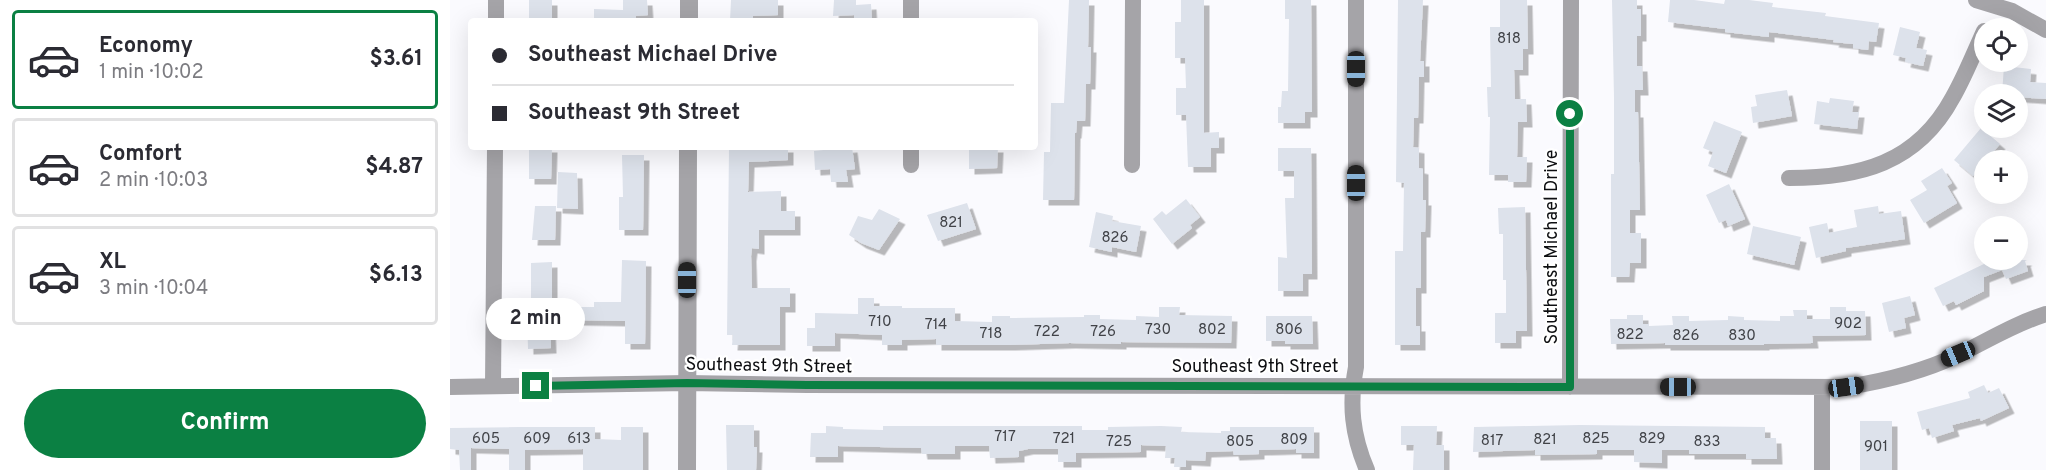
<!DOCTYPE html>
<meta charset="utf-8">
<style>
body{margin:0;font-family:Overpass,sans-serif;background:#f2f2f3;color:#2b2b33;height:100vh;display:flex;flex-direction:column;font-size:22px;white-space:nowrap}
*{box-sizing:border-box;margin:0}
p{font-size:20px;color:#7c7c81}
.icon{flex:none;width:33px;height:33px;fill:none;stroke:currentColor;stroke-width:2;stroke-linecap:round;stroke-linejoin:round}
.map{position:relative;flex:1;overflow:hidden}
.panel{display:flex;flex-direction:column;background:#fff;width:450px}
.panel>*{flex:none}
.banner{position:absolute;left:18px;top:18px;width:570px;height:132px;border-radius:6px;box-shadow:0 6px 24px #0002;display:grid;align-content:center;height:132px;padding:0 24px;background:#fff}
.fabs{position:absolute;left:1524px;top:18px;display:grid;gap:12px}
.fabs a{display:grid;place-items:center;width:54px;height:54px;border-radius:50%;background:#fff;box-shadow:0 6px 24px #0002;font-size:30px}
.end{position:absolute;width:27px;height:27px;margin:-14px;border:8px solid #0b8043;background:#fff;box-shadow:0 0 0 3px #fff}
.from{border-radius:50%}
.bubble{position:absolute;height:42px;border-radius:21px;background:#fff;box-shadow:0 6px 24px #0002;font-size:20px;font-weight:700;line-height:42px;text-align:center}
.car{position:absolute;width:18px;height:36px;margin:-18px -9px;border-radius:8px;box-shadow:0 0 4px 2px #0007;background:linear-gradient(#222 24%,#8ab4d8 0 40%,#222 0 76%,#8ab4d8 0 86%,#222 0)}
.banner b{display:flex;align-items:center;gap:21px;height:57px;font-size:22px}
.banner b+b{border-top:2px solid #e1e1e2}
.banner i{width:15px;height:15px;background:#2b2b33}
ul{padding:10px 0 0;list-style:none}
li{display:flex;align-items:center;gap:18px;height:99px;margin:0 12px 9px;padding:0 12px;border:3px solid #e1e1e2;border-radius:6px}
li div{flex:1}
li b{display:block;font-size:22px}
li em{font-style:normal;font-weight:700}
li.active{border-color:#0b8043}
li>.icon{width:54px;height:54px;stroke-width:1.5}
.action{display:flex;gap:12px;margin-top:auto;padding:12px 24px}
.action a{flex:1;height:69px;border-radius:36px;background:#0b8043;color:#fff;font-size:24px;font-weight:700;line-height:69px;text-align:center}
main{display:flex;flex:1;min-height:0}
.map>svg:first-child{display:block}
</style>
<main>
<section class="panel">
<ul>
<li class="active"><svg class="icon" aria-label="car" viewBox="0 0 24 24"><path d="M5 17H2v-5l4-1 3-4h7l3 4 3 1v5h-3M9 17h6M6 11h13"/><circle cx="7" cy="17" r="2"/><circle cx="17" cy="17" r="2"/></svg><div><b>Economy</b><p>1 min · 10:02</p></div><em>$3.61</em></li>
<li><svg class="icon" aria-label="car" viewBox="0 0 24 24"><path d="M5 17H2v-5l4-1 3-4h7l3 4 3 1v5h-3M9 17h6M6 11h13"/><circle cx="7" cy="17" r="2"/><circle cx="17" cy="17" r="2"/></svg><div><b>Comfort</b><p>2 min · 10:03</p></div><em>$4.87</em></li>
<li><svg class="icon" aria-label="car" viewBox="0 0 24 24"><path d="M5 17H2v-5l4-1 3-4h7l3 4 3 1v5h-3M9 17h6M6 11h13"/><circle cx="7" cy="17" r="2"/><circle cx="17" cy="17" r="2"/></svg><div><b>XL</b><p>3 min · 10:04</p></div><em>$6.13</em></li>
</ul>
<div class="action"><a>Confirm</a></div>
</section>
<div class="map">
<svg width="1596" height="470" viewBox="0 0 1596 470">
<defs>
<filter id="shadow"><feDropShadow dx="5.5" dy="5.5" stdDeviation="0" flood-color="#0004"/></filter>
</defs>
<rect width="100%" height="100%" fill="#fafafe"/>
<path fill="#dde2eb" filter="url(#shadow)" d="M 79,0 L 102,0 L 102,19 L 79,19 Z
M 173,0 L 197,0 L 198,15 L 186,16 L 186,21 L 144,21 L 144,9 L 173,10 Z
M 281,0 L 328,0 L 328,15 L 303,16 L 303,21 L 280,21 Z
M 384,0 L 406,0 L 406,5 L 421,4 L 422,21 L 404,21 L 404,15 L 383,16 Z
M 619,0 L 639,0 L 638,47 L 641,47 L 640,84 L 636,84 L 635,121 L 627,121 L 626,133 L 625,133 L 624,200 L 593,200 L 594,152 L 600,152 L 601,103 L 614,103 Z
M 731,0 L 754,0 L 754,133 L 769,132 L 769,148 L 761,148 L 761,167 L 738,167 L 736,115 L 726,115 L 726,88 L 736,88 L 735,58 L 725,58 L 725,22 L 731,22 Z
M 835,0 L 861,0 L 862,112 L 855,112 L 855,123 L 828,123 L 828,107 L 831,107 L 832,91 L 838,91 L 839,19 L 835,19 Z
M 948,0 L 973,0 L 970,61 L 974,61 L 974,77 L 969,77 L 968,118 L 964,118 L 963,147 L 969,148 L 969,168 L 973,169 L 973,200 L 976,200 L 975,232 L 971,232 L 971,288 L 966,288 L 966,326 L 970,326 L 970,345 L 945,345 L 945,251 L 953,251 L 954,183 L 946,182 Z
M 1050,0 L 1077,0 L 1078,49 L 1073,49 L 1073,70 L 1064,70 L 1065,99 L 1076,99 L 1077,122 L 1068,122 L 1067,157 L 1077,157 L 1076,182 L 1058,182 L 1058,175 L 1039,175 L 1040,117 L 1038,117 L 1037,87 L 1041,87 L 1040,27 L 1050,27 Z
M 1162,0 L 1187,0 L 1187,9 L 1191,9 L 1191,36 L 1187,36 L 1187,66 L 1192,66 L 1193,90 L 1185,90 L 1185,112 L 1188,112 L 1190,210 L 1180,210 L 1180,233 L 1191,233 L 1191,263 L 1180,263 L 1179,277 L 1161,277 L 1161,174 L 1164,174 L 1164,98 Z
M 1220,0 L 1244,0 L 1274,4 L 1275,0 L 1299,0 L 1323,3 L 1322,7 L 1376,13 L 1375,16 L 1429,23 L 1426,42 L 1419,41 L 1418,50 L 1403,48 L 1403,44 L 1383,42 L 1384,40 L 1319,32 L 1319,37 L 1275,32 L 1275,29 L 1218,22 Z
M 1450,27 L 1470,32 L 1466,48 L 1477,50 L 1473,66 L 1455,62 L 1456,58 L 1443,55 Z
M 1554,66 L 1581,69 L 1580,82 L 1596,83 L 1596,99 L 1568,97 L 1568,94 L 1552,94 Z
M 1337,90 L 1342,116 L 1303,123 L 1301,107 L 1307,106 L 1305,95 Z
M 1380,98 L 1404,101 L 1402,112 L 1409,112 L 1407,129 L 1364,124 L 1367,101 L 1379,103 Z
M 1264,121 L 1292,132 L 1276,173 L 1258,166 L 1263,152 L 1253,148 Z
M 1531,128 L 1550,144 L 1523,176 L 1504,160 Z
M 79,147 L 102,147 L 101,179 L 79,179 Z
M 279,147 L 338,147 L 338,160 L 299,162 L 298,192 L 331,191 L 331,211 L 345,211 L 345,230 L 309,230 L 309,249 L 302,248 L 301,256 L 302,288 L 340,288 L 340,307 L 330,307 L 330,345 L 282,345 L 283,335 L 277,335 Z
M 402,147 L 405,169 L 396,170 L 398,182 L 381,182 L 380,169 L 365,170 L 364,151 Z
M 519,147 L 548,147 L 547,168 L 519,169 Z
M 828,148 L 861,148 L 862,274 L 853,274 L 853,291 L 828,291 L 828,257 L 837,258 L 835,198 L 844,198 L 844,171 L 828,171 Z
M 172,155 L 194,155 L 193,230 L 169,230 L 169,197 L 173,197 Z
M 1492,168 L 1502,183 L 1497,186 L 1507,203 L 1474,223 L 1460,200 L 1477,190 L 1471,181 Z
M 108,172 L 127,173 L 128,209 L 107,208 Z
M 1279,184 L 1295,219 L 1278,226 L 1276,220 L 1269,223 L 1256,195 Z
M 736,199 L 750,217 L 740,225 L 742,228 L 722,244 L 703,219 L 712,211 L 716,215 Z
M 517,203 L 526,229 L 488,241 L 477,215 Z
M 85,206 L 106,206 L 105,240 L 82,240 Z
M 1428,206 L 1429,214 L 1451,211 L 1455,239 L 1396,248 L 1396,251 L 1366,258 L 1359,227 L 1377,223 L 1379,233 L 1407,227 L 1404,210 Z
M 1075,207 L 1077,331 L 1066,331 L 1066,343 L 1045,343 L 1045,313 L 1056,313 L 1056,280 L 1053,280 L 1053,234 L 1049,234 L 1048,208 Z
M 429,209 L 450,219 L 429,250 L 411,243 L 399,235 L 408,216 L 422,220 Z
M 646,212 L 663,216 L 662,221 L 691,226 L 686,252 L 662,247 L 662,252 L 639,247 Z
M 1303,226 L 1351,237 L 1344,265 L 1297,254 Z
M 172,260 L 196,261 L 195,344 L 175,344 L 175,321 L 124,320 L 124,324 L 100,324 L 101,348 L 78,349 L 77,314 L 81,314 L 81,263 L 102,262 L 102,307 L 144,307 L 144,302 L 171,302 Z
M 1535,260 L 1577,260 L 1575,261 L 1578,271 L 1556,279 L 1552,270 L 1534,277 L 1534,291 L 1506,305 L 1504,301 L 1493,306 L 1484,288 L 1536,263 Z
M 1460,296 L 1465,315 L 1454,318 L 1456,328 L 1439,332 L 1432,303 Z
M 408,298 L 424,298 L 424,306 L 452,306 L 452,308 L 505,308 L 505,321 L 542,322 L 542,316 L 560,316 L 560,318 L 634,317 L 634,315 L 650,315 L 650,319 L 686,320 L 686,316 L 709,317 L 709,307 L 730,307 L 729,315 L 782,316 L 781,343 L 671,342 L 671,344 L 620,343 L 560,345 L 486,345 L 486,339 L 452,340 L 452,345 L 432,345 L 432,335 L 385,333 L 385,346 L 357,346 L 357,328 L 365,328 L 365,313 L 408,314 Z
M 1380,307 L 1396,307 L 1396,311 L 1415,311 L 1416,335 L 1362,336 L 1363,343 L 1314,344 L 1314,345 L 1215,345 L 1215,343 L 1161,344 L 1160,319 L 1177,319 L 1177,315 L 1193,315 L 1193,324 L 1199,324 L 1199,326 L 1223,325 L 1222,316 L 1239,316 L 1239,321 L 1278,320 L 1278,316 L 1294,317 L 1294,320 L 1330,321 L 1330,316 L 1344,316 L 1343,310 L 1357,310 L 1357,319 L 1380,319 Z
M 816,316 L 862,316 L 863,344 L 835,344 L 835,341 L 816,341 Z
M 1534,385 L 1538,393 L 1549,388 L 1559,408 L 1531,421 L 1530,418 L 1502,425 L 1504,431 L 1482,438 L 1479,428 L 1472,430 L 1467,412 L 1520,398 L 1518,392 Z
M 1410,421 L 1442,421 L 1442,470 L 1410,470 Z
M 276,425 L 304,425 L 304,447 L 307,447 L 306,470 L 277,470 Z
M 1130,425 L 1315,427 L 1315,438 L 1326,438 L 1327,459 L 1296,459 L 1296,454 L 1239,454 L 1239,450 L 1212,450 L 1212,463 L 1184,462 L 1184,450 L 1147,450 L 1147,454 L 1085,455 L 1085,450 L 1023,452 L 1024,427 Z
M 376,426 L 393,427 L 393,429 L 433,430 L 433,426 L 632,426 L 632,430 L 658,430 L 658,427 L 711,426 L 732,427 L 731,432 L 771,433 L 771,431 L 780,431 L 780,427 L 864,427 L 864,453 L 846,453 L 846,449 L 809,450 L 809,454 L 784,455 L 783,451 L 756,452 L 755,461 L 736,460 L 736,467 L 724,467 L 725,458 L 715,458 L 716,446 L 691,445 L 691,452 L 626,453 L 626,462 L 608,462 L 608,449 L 578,449 L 569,451 L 569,457 L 540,458 L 539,446 L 505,446 L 505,454 L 472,454 L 471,448 L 388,446 L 388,457 L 360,457 L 361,433 L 376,433 Z
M 951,426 L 987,426 L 986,445 L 994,445 L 994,470 L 963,470 L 964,445 L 951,445 Z
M 70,427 L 145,427 L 145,439 L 171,440 L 171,427 L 193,427 L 193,470 L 133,470 L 133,449 L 75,450 L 75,470 L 59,470 L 59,449 L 21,448 L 21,470 L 10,470 L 9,450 L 0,449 L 0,428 Z"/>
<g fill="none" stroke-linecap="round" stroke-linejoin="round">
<path stroke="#a5a4a8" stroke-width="16" d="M 906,0 L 906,367 C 899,404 902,435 917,470
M 1526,0 L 1562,11 L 1596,30
M 46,21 L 46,0
M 461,21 L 461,0
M 461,165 L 461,147
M 682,165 L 683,0
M 1339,178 C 1409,178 1467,164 1503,97 C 1515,76 1524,53 1534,31
M 43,386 L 45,147
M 0,387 L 237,383 L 357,385 L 1397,387 C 1435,381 1472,372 1508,355 C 1537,341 1564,324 1596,314
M 1120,387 L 1121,0
M 1372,388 L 1372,470"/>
<path stroke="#a5a4a8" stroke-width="18" d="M 239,21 L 239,0
M 237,470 L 238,147"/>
</g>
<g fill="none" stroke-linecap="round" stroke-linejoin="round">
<path stroke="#0b8043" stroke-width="8" d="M 86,386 L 237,383 L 357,385 L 1120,387 L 1120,114"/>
</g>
<g text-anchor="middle" stroke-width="4.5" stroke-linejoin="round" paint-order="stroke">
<g font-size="15" fill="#414348">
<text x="1059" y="43">818</text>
<text x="501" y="227">821</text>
<text x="665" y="242">826</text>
<text x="430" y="326">710</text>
<text x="1398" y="328">902</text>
<text x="486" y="329">714</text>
<text x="708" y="334">730</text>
<text x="762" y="334">802</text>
<text x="839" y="334">806</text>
<text x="597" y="336">722</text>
<text x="653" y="336">726</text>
<text x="541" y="338">718</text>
<text x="1180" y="339">822</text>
<text x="1236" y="340">826</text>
<text x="1292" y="340">830</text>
<text x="555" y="441">717</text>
<text x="36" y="443">605</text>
<text x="87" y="443">609</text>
<text x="129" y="443">613</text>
<text x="614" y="443">721</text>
<text x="1146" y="443">825</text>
<text x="1202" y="443">829</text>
<text x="844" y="444">809</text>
<text x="1095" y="444">821</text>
<text x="1042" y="445">817</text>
<text x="669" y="446">725</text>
<text x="790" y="446">805</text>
<text x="1257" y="446">833</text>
<text x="1426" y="451">901</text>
</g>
<g font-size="18" fill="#0d0e11" stroke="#fff">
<text transform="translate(1101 247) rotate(-90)" y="6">Southeast Michael Drive</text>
<text transform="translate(319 365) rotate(1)" y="6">Southeast 9th Street</text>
<text x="805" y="372">Southeast 9th Street</text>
</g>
</g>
</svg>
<div class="fabs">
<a><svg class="icon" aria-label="locate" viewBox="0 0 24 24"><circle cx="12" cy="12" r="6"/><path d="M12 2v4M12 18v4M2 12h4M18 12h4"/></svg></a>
<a><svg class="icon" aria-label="layers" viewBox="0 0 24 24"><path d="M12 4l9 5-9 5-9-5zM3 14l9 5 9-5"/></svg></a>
<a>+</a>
<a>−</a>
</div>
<i class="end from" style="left:1120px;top:114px"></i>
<i class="end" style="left:86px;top:386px"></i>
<div class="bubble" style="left:36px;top:298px;width:99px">2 min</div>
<i class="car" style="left:906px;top:69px;rotate:180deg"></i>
<i class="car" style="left:906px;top:183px;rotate:0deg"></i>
<i class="car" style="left:237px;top:280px;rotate:0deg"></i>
<i class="car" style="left:1508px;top:354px;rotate:247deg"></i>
<i class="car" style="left:1228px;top:387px;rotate:270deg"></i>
<i class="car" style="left:1396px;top:387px;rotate:82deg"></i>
<div class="banner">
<b><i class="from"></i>Southeast Michael Drive</b>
<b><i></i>Southeast 9th Street</b>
</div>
</div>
</main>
